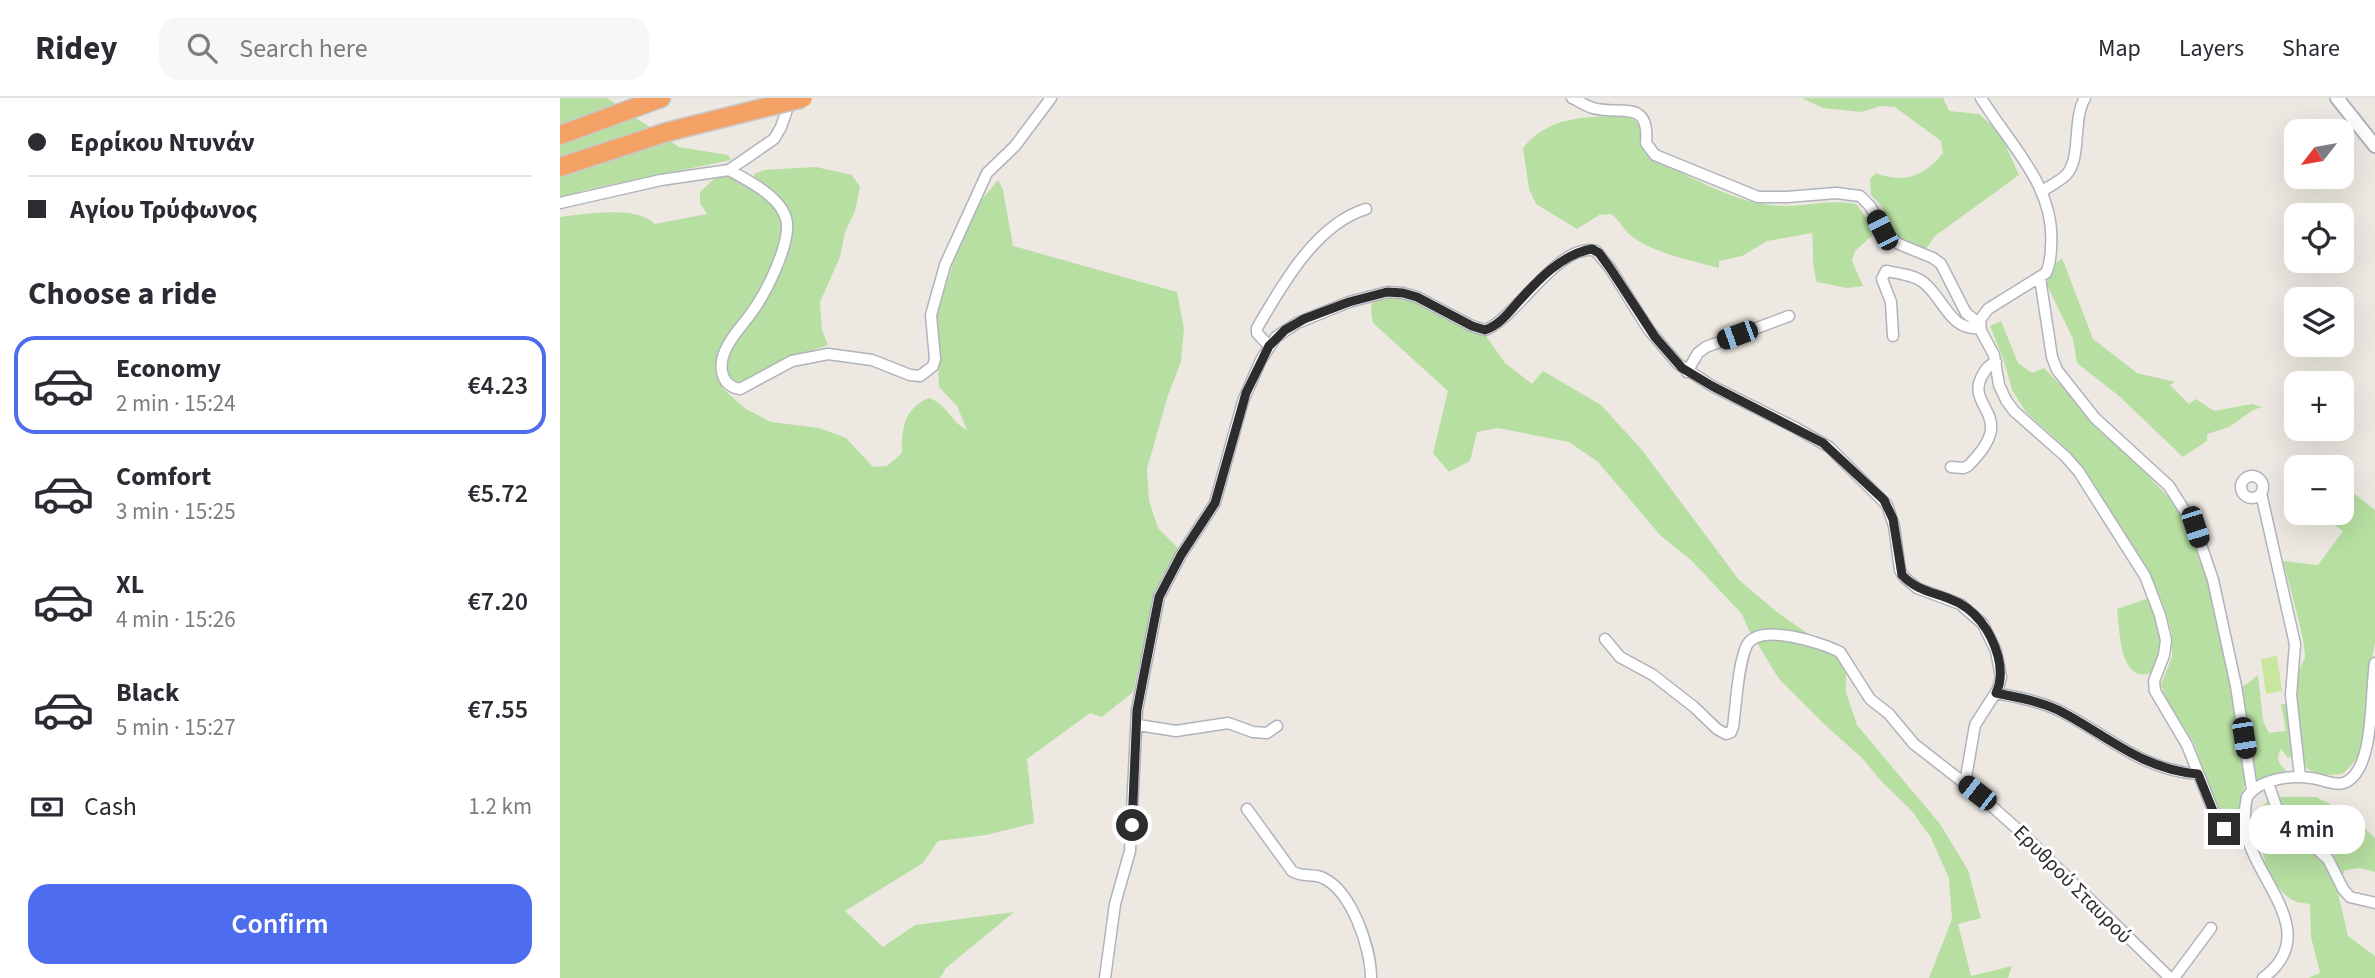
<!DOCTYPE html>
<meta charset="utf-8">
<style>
body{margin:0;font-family:"Source Sans 3",sans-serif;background:#f7f7f7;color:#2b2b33;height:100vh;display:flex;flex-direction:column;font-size:26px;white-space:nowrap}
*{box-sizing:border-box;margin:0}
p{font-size:23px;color:#7c7c81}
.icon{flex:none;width:38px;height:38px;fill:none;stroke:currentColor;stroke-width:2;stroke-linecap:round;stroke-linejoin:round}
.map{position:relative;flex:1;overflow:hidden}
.details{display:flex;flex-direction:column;background:#fff;width:560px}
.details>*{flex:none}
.banner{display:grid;align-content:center;height:154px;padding:0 28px;background:#fff}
.needle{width:46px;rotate:239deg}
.fabs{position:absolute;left:1724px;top:21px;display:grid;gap:14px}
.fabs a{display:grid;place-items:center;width:70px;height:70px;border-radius:14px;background:#fff;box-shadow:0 7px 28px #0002;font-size:35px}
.end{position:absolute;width:32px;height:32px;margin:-16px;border:9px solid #2d2d2d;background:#fff;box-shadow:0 0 0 4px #fff}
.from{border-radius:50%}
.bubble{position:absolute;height:49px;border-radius:21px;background:#fff;box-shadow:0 7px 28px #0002;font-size:23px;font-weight:600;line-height:49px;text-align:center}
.car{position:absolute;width:21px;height:42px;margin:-21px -10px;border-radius:9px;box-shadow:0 0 5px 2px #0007;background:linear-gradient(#222 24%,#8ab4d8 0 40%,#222 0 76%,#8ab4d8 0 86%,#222 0)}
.banner b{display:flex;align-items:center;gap:24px;height:66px;font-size:26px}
.banner b+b{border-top:2px solid #e1e1e2}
.banner i{width:18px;height:18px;background:#2b2b33}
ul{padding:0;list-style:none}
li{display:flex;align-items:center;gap:21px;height:98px;margin:0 14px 10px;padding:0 14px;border:4px solid transparent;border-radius:21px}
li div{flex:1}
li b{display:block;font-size:26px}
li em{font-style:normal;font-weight:600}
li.on{border-color:#4d6dee}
li>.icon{width:63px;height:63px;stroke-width:1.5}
h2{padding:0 28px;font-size:32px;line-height:84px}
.pay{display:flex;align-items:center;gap:18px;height:77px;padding:0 28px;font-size:26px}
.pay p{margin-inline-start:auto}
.cta{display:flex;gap:14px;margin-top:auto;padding:14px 28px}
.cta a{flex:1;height:80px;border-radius:21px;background:#4d6dee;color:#fff;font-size:28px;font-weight:600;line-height:80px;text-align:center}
header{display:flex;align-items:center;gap:42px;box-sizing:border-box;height:98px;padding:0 35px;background:#fff;border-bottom:2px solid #e1e1e2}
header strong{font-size:33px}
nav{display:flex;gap:38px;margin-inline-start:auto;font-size:24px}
.search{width:490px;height:63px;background:#f7f7f7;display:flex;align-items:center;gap:18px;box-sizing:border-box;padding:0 24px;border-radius:21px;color:#7c7c81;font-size:26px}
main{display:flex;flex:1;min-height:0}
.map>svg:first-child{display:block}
</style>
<header>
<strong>Ridey</strong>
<div class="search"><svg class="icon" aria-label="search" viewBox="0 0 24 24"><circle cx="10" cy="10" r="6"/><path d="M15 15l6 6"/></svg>Search here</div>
<nav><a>Map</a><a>Layers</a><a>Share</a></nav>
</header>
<main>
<section class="details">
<div class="banner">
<b><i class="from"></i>Ερρίκου Ντυνάν</b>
<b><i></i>Αγίου Τρύφωνος</b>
</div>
<h2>Choose a ride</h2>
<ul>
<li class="on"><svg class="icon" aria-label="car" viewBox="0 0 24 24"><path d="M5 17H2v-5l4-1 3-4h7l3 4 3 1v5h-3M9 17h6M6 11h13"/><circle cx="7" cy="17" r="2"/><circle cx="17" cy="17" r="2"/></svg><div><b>Economy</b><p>2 min · 15:24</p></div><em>€4.23</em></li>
<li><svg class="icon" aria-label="car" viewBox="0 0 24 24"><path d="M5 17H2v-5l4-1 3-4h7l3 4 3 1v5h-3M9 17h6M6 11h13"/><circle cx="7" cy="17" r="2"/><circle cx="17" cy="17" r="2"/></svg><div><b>Comfort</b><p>3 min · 15:25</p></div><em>€5.72</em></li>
<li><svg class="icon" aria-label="car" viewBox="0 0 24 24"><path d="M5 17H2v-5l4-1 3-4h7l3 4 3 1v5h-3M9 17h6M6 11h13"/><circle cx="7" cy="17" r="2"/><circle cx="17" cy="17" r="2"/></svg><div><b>XL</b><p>4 min · 15:26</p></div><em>€7.20</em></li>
<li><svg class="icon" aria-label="car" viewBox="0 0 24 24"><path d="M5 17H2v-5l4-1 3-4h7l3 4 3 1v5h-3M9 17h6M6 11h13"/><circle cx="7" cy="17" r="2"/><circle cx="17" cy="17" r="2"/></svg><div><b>Black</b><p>5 min · 15:27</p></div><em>€7.55</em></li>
</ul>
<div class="pay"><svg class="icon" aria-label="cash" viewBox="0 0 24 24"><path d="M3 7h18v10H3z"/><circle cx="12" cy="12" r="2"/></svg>Cash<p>1.2 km</p></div>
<div class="cta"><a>Confirm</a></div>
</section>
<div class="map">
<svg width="1815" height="880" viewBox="0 0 1815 880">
<rect width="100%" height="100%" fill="#ede8e1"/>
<path fill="#b7dfa1" d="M 0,0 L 47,0 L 119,49 L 168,57 L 171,62 L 25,92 L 0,100 Z
M 1242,0 L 1383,0 L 1389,13 L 1419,16 L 1440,35 L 1459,77 L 1375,138 L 1365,152 L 1345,145 L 1331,131 L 1322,108 L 1311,97 L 1310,81 L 1316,75 C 1344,86 1365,78 1383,55 L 1381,43 L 1335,9 L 1321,8 L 1301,14 L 1263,10 Z
M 1047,18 L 1069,19 L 1079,25 L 1085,55 C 1124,75 1167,102 1210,107 C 1239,111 1268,100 1296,106 L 1317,133 L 1295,153 L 1292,163 L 1303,188 L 1287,190 L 1257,184 C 1251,167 1254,152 1252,135 L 1207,143 L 1182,158 L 1159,163 L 1159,170 C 1130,162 1100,157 1074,140 C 1065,134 1060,123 1051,116 L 1039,117 L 1017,131 L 976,106 L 969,91 L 963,50 C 986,22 1013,20 1047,18 Z
M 256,69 L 292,77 L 300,89 L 295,113 L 285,134 L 280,159 L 260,204 L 262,232 L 268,247 L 232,259 L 180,287 L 168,280 L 166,273 L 168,256 L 177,239 L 196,217 L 231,125 L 194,80 L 194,76 L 204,72 Z
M 167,77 L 190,87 L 215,108 L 224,128 L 210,175 L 190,212 L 171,233 L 161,254 L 159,277 L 163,291 L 186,311 L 211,324 L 259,330 L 286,340 L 313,369 L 327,368 L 342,355 C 341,331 345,308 370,300 C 389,309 390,323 407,332 L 397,308 L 379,289 L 376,217 L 396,157 L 419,105 L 438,82 L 443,92 L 453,148 L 617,194 L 624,231 L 621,264 L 608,297 L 587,371 L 589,403 L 598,430 L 619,451 L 602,478 L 595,495 L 573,594 L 542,619 L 530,615 L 467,661 L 474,725 L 426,737 L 378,743 L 363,765 L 285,813 L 323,849 L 355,827 L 454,814 L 386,870 L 380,880 L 0,880 L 0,119 C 25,116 77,107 95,126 L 147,116 L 140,105 L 140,94 L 154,81 Z
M 1502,160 L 1533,241 L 1577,275 L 1615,284 L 1610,287 L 1629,306 L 1636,301 L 1654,313 L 1692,306 L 1702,309 L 1693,312 L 1669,329 L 1647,336 L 1647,343 L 1623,359 L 1559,298 L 1517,265 L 1513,241 L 1486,185 L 1496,165 Z
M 838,196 L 863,205 L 926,238 L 945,265 L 972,286 L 983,273 L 1041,307 L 1082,352 L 1179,482 L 1217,514 L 1274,554 L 1280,562 L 1286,575 L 1286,594 L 1297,627 L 1380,726 L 1408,772 L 1421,820 L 1398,826 L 1411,878 L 1452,868 L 1448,880 L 1369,880 L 1392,821 L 1389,780 L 1370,738 L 1351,712 L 1323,685 L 1303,661 L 1264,626 L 1219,581 L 1189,532 L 1182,516 L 1131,462 L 1101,438 L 1038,364 L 1009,344 L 938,330 L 917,334 L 910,363 L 889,374 L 873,355 L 888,293 L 813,225 C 808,199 814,199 838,196 Z
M 1441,223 L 1458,265 L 1472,275 L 1484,270 L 1623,414 L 1631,429 L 1649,490 L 1673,589 L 1683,667 L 1687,682 L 1682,695 L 1680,726 L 1677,729 L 1670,727 L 1658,713 L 1634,645 L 1605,600 L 1601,586 L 1612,559 L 1612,536 L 1605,511 L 1589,473 L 1530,380 L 1509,353 L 1466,314 L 1452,292 L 1444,263 L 1430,228 Z
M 1782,386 L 1815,412 L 1815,544 L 1808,583 L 1808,633 L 1800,657 L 1784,675 C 1773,678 1757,678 1747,670 C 1738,663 1733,592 1736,579 C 1738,572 1743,566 1745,559 C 1747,548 1727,479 1723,463 L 1758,467 L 1783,433 L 1756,415 L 1782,415 Z
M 1589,500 C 1600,530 1607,542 1595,573 C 1559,591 1560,531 1557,511 Z
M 1698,577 L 1703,623 L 1709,635 L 1726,633 L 1721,606 L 1727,606 L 1733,659 L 1728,660 L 1721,651 C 1715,661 1719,665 1726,673 L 1696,682 L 1681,590 Z
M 1712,699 L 1756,699 L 1786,714 L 1815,740 L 1815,774 L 1800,770 L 1785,772 L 1782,778 L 1775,782 L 1788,838 L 1815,858 L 1815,880 L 1748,880 L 1760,875 L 1751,839 L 1750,806 C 1743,805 1734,804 1729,800 C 1703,780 1701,745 1696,715 Z"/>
<path fill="#c8e69e" d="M 1717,558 L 1722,593 L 1706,596 L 1701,561 Z"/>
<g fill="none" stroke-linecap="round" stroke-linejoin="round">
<defs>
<path id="minor" d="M 1012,0 C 1019,3 1026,8 1033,10 C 1061,18 1090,0 1086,45 L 1095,57 L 1198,99 L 1227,99 L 1276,95 L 1300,98 L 1310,108 L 1326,137 L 1339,146 L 1373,160 L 1381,166 L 1406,215 L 1420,226
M 1421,0 C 1450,47 1496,89 1491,148 C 1491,158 1490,166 1486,175 L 1428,211 L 1420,222 L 1421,233 L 1434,257 L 1439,287 L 1446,302 L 1454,313 L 1506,359 L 1519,374 L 1585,478 L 1600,517 L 1606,542 L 1604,557 L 1594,583 L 1595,593 L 1627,647 L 1655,717 L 1664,731 L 1671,736 L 1686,737
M 169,72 C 189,83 224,100 227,125 C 229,149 206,195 192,214 C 183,227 171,238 165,253 C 158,269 161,288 180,291 L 232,263 L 268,256 L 312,262 L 350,277 L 360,278 L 373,268 L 375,261 L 371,217 L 385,167 L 427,75 L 455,48 L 491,0
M 1482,93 C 1490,88 1500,83 1506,77 C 1522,61 1512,21 1525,0
M 0,105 L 101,82 L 169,72 L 214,41 L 221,29 L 230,3
M 1480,180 L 1492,259 L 1497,272 L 1535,320 L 1609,388 L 1635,429 L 1653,482 L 1676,588 L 1692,692
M 1333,238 L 1331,204 L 1322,181 L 1326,173 C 1337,175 1354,177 1363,184 C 1384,200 1389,233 1420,230
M 709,248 L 697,235 L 697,230 C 722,187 756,126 806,111
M 1127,274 L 1138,255 L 1146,249 L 1229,218
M 1391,369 L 1403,370 L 1408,368 C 1417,359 1430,345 1431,331 C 1433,312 1411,300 1421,280 C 1425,272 1428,267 1436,264
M1681 389a11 11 0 1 1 22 0a11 11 0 1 1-22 0Z
M 1701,395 L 1735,546 L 1731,597 L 1740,679
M 1045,541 L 1060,559 L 1093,577 L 1134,609 L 1157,631 L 1166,636 L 1171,634 L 1173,629 C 1176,608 1178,565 1187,547 C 1200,524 1262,545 1280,554 L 1310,601 L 1329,616 L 1354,646 L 1417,695 L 1464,737 L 1610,880
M 1436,595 C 1457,599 1478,603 1498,612 C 1547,636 1580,672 1638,676
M 578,627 L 616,633 L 668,625 L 693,634 L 707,635 L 717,628
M 1708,685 L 1717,711 L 1735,732 L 1768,761 L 1783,791 L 1790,799 L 1815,805
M 687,711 L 732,773 C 742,780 753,775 763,780 C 792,793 811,851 811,880
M 545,880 L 555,806 L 570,753 L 577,612 L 599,499 L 621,457 L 655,405 L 683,303 L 701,262 L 716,239 L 737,225 L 789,204 L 827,194 L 843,195 L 857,199 L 912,228 L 925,232 C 955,222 1000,142 1036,153 L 1050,170 L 1089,232 L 1118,266 L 1152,288 L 1236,330 L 1269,349 L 1327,407 L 1334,428 L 1340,472 L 1344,479 L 1357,490 L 1400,506 L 1423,526 L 1436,553 L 1441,579 L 1438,591 L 1415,627 L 1405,685
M 1614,880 L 1651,830
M 1703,880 C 1760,838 1702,788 1688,742 C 1684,729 1684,712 1687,699 C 1699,681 1731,677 1751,680 C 1763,681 1777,690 1788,683 C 1815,666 1810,595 1815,565"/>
<path id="tertiary" d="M 1777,0 L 1815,48"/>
<path id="motorway" d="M 0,37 L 101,0"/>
</defs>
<use href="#minor" stroke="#b1b3bc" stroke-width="13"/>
<use href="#tertiary" stroke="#b1b3bc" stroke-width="16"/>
<use href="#motorway" stroke="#c8c8c8" stroke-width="21"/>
<use href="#minor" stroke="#fff" stroke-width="10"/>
<use href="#tertiary" stroke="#fff" stroke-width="12"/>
<use href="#motorway" stroke="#f4a165" stroke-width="18"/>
<defs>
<path id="motorway-bridge" d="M 0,69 L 107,34 L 243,0"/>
</defs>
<use href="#motorway-bridge" stroke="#c8c8c8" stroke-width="21" stroke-linecap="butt"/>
<use href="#motorway-bridge" stroke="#f4a165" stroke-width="18"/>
</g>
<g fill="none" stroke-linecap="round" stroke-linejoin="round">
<path stroke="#2d2d2d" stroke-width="9" d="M 572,727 L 577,612 L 599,499 L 621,457 L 655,405 L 686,295 L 709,248 L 725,232 L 744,221 L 789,204 L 827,194 L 843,195 L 857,199 L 912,228 L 925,232 C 940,227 949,214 959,203 C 978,182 1002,156 1032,151 L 1039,155 L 1050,170 L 1095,239 L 1122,270 L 1152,288 L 1263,345 L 1324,402 L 1333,421 L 1342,477 C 1356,492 1372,494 1390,501 C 1415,510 1431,533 1438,558 C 1441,570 1442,583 1436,595 C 1457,599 1478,603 1498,612 C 1547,637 1580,671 1638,676 L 1655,718 L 1664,731"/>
</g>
<g text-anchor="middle" stroke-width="6" stroke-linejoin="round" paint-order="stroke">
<g font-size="21" fill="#2d2d2d" stroke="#fff">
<text transform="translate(1513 786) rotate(45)" y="7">Ερυθρού Σταυρού</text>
</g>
</g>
</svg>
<div class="fabs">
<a><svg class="needle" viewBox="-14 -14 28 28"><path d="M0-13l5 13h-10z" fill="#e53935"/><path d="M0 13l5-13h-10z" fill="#7c7c81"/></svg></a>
<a><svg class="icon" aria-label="locate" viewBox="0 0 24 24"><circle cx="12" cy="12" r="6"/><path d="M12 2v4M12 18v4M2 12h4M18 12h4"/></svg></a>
<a><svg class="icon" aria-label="layers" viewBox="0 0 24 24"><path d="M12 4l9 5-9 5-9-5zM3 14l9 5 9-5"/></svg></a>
<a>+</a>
<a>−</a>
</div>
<i class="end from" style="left:572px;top:727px"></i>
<i class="end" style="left:1664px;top:731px"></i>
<div class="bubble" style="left:1689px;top:707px;width:116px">4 min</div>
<i class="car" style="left:1322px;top:132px;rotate:333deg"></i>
<i class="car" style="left:1177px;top:237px;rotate:250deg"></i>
<i class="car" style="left:1635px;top:429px;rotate:162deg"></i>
<i class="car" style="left:1684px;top:640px;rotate:171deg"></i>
<i class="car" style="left:1417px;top:695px;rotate:308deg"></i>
</div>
</main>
